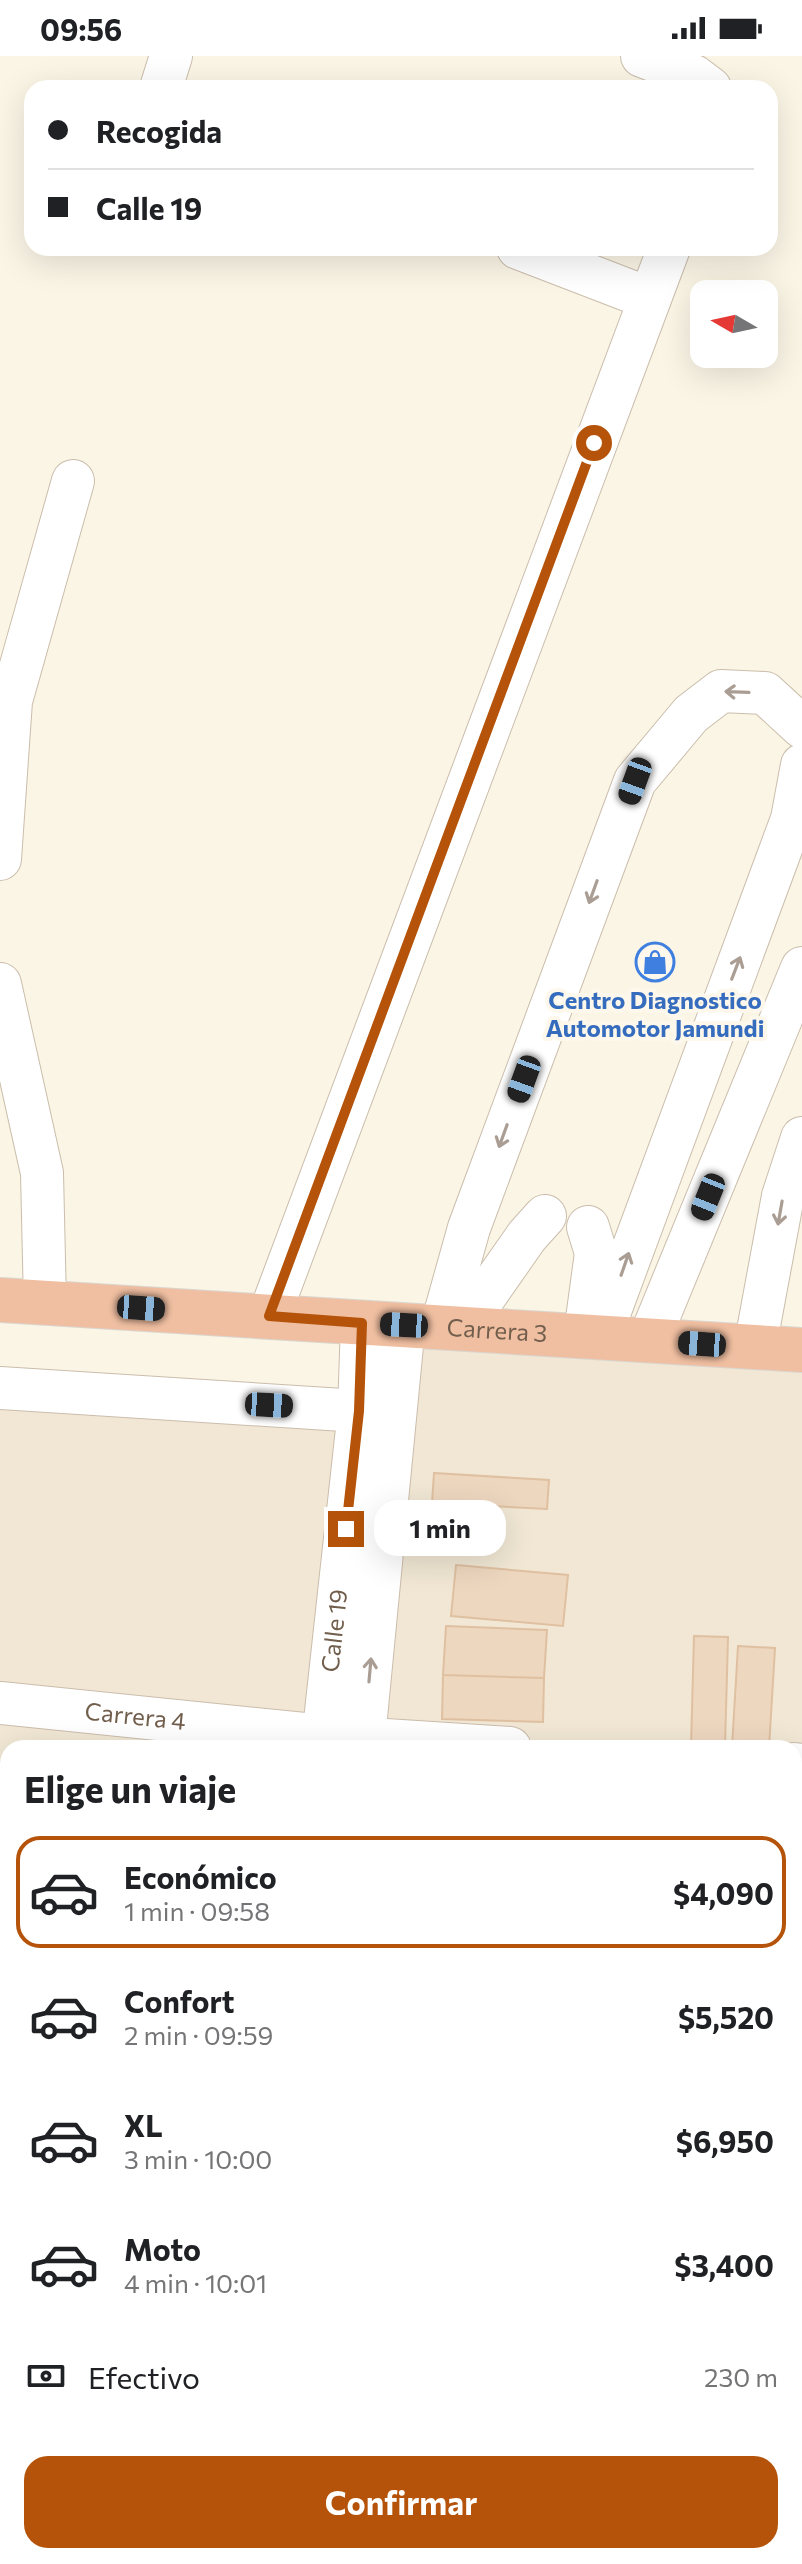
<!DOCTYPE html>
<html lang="es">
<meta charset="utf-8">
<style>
body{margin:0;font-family:Commissioner,sans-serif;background:#f2f2f2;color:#202124;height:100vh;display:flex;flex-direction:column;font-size:30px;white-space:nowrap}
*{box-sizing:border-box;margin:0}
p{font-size:26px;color:#757577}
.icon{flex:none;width:44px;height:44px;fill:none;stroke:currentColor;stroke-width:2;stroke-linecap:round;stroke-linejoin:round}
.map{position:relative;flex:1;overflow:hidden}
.details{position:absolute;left:0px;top:1684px;width:802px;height:824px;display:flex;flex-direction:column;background:#fff;border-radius:24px 24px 0 0;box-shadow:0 8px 32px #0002}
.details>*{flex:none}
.top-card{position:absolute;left:24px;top:24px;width:754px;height:176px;border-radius:24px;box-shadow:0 8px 32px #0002;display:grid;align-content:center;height:176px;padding:0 24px;background:#fff}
.needle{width:52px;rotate:279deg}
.controls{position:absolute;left:690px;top:224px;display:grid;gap:16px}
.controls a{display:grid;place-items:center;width:88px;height:88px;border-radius:16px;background:#fff;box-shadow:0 8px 32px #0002;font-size:40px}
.end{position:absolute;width:36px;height:36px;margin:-18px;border:10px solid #b45309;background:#fff;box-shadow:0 0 0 4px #fff}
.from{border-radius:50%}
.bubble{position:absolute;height:56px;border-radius:24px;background:#fff;box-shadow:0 8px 32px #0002;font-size:26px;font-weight:700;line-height:56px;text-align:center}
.car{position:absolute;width:24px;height:48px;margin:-24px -12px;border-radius:10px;box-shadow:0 0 6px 2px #0007;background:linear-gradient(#222 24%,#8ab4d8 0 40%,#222 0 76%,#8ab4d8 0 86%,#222 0)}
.top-card b{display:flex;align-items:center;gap:28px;height:76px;font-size:30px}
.top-card b+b{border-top:2px solid #e0e0e0}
.top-card i{width:20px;height:20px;background:#202124}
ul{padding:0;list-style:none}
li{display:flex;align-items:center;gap:24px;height:112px;margin:0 16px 12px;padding:0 8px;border:4px solid transparent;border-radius:24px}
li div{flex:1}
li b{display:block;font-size:30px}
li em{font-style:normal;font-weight:700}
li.on{border-color:#b45309}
li>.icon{width:72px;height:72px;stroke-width:1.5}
h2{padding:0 24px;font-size:36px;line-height:96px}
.pay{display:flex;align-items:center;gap:20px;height:88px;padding:0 24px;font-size:30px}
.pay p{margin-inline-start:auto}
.cta{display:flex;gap:16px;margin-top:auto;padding:16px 24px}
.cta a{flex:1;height:92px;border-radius:24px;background:#b45309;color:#fff;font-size:32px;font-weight:700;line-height:92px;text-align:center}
.status{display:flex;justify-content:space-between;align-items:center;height:56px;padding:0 40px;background:#fff;direction:ltr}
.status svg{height:22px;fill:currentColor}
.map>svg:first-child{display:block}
</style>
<div class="status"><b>09:56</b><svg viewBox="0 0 49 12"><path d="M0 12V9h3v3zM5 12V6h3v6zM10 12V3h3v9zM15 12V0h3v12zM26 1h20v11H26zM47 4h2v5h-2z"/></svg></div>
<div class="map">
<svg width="802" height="2508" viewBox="0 0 802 2508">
<rect width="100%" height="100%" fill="#faf5e5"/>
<path fill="#f1e7d4" d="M 404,1269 L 802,1294 L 802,2508 L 335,2508 L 279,2500 L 794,2500 L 794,1692 L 363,1692 Z
M 0,1332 L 359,1355 L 322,1692 L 8,1692 L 8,2459 L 0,2458 Z"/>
<path fill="#eed7bf" stroke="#dfc0a1" stroke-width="2" d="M 434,1417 L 549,1424 L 547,1453 L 432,1447 Z
M 456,1509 L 568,1519 L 563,1570 L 451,1560 Z
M 446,1570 L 547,1574 L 544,1622 L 443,1619 Z
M 694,1580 L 728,1581 L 725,1690 L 691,1690 Z
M 738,1590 L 775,1592 L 769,1692 L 732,1691 Z
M 443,1619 L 544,1622 L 543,1666 L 442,1663 Z
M 794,2069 L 802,2070 L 802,2118 L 794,2117 Z
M 794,2216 L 802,2217 L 802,2252 L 794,2251 Z
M 794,2257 L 802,2258 L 802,2299 L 794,2298 Z
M 794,2347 L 802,2348 L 802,2391 L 794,2390 Z
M 726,2500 L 781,2500 L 780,2508 L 725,2508 Z"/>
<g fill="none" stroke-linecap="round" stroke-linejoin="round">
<defs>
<g id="minor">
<path d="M 642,0 L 694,20 L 710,32"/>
<path d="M 161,32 L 171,0"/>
<path d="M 518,192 L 648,242"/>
<path d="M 0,803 L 11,645 L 73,425"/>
<path d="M 0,928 L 42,1117 L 45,1247"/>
<path d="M 269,1260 L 669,192"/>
<path d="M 587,1263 L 596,1197 L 588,1171"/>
<path d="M 441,1272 L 469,1172 L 635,725 L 691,658 L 721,635 L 765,637 L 802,671"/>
<path d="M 462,1273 L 527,1180 L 545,1160"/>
<path d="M 600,1282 L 792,763 L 802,709"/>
<path d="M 649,1284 L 802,912"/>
<path d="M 755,1291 L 783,1140 L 802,1082"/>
<path d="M 0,1332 L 359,1355 L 386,1353"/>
<path id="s1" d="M 0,1647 L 324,1680 L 510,1692"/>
<path id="s2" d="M 322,1692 L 359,1355 L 362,1267"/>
<path d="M 363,1692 L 404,1269"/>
<path d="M 794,1708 L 802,1709"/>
<path d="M 0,2458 L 8,2459"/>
<path d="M 30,2500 L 82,2508"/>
<path d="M 279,2500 L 335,2508"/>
<path d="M 203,2508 L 204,2500"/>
<path d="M 243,2508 L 244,2500"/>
<path d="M 547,2508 L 548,2500"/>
</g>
<g id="highway">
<path id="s3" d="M 0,1244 L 802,1294"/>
</g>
</defs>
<use href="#minor" stroke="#cbbdac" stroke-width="44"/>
<use href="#highway" stroke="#dad5d0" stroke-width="46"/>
<use href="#minor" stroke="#fff" stroke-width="42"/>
<use href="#highway" stroke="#f0bfa1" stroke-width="44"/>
</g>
<defs><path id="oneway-shaft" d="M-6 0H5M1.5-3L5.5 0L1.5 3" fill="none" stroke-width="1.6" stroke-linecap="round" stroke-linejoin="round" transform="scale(2)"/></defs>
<g stroke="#aa9e94">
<use href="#oneway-shaft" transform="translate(737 636) rotate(-178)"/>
<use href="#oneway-shaft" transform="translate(593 836) rotate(110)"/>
<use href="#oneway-shaft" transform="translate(736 912) rotate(-69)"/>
<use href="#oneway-shaft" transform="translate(503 1080) rotate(110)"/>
<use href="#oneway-shaft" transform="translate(780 1157) rotate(100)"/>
<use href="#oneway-shaft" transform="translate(625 1208) rotate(-71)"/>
<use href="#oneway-shaft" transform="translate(370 1614) rotate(-85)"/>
</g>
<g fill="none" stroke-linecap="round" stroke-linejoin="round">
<path stroke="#b45309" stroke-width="10" d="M 346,1473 L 359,1355 L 362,1267 L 269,1260 L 594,387"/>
</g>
<defs>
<symbol id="shop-ring" viewBox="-11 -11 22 22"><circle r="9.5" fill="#fdf8eb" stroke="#3f7fe0" stroke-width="1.5"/><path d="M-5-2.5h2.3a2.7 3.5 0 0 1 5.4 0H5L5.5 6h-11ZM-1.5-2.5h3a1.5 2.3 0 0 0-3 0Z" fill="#3f7fe0"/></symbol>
</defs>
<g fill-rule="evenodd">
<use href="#shop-ring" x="633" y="884" width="44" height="44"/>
</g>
<g text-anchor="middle" stroke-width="8" stroke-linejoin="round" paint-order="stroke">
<g font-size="24" font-weight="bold" fill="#366cbe" stroke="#fdf8eb">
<text x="655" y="953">Centro Diagnostico<tspan x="655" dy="28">Automotor Jamundi</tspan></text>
</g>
<g font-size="24" fill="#715e4c" stroke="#fdf8eb">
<text dy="8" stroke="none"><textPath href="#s3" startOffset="498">Carrera 3</textPath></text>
<text dy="8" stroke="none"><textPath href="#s2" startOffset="118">Calle 19</textPath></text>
<text dy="8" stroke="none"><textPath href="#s1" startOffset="136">Carrera 4</textPath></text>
</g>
</g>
</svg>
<div class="controls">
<a><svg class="needle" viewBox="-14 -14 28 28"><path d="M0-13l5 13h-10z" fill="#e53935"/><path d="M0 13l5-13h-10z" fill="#757577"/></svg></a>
</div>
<i class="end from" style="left:594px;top:387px"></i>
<i class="end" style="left:346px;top:1473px"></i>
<div class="bubble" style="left:374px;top:1444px;width:132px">1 min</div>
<i class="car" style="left:635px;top:725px;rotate:200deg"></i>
<i class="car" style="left:524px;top:1023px;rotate:200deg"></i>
<i class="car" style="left:708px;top:1141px;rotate:202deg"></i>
<i class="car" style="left:141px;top:1252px;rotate:94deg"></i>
<i class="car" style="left:404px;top:1269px;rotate:273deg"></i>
<i class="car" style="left:702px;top:1288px;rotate:274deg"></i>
<i class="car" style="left:269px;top:1349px;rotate:93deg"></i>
<div class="top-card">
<b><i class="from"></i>Recogida</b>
<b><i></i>Calle 19</b>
</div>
<section class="details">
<h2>Elige un viaje</h2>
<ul>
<li class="on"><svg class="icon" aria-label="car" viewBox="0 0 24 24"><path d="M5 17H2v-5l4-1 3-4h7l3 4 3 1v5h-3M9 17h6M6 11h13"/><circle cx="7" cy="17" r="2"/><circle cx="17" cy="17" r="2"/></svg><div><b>Económico</b><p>1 min · 09:58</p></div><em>$4,090</em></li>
<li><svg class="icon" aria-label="car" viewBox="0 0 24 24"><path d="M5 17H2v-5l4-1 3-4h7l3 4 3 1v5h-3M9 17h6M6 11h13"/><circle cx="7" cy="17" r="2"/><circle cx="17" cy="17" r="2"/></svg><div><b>Confort</b><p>2 min · 09:59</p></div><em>$5,520</em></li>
<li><svg class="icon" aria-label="car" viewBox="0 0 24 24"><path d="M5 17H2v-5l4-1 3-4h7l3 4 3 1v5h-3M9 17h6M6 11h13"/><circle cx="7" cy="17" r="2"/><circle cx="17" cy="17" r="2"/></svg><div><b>XL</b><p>3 min · 10:00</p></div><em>$6,950</em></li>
<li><svg class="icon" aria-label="car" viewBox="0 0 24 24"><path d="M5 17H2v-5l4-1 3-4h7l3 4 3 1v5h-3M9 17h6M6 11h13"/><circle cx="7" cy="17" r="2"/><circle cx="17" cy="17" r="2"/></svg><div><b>Moto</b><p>4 min · 10:01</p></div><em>$3,400</em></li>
</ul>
<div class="pay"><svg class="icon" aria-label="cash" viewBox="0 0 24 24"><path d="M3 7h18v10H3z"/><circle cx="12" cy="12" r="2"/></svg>Efectivo<p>230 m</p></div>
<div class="cta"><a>Confirmar</a></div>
</section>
</div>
